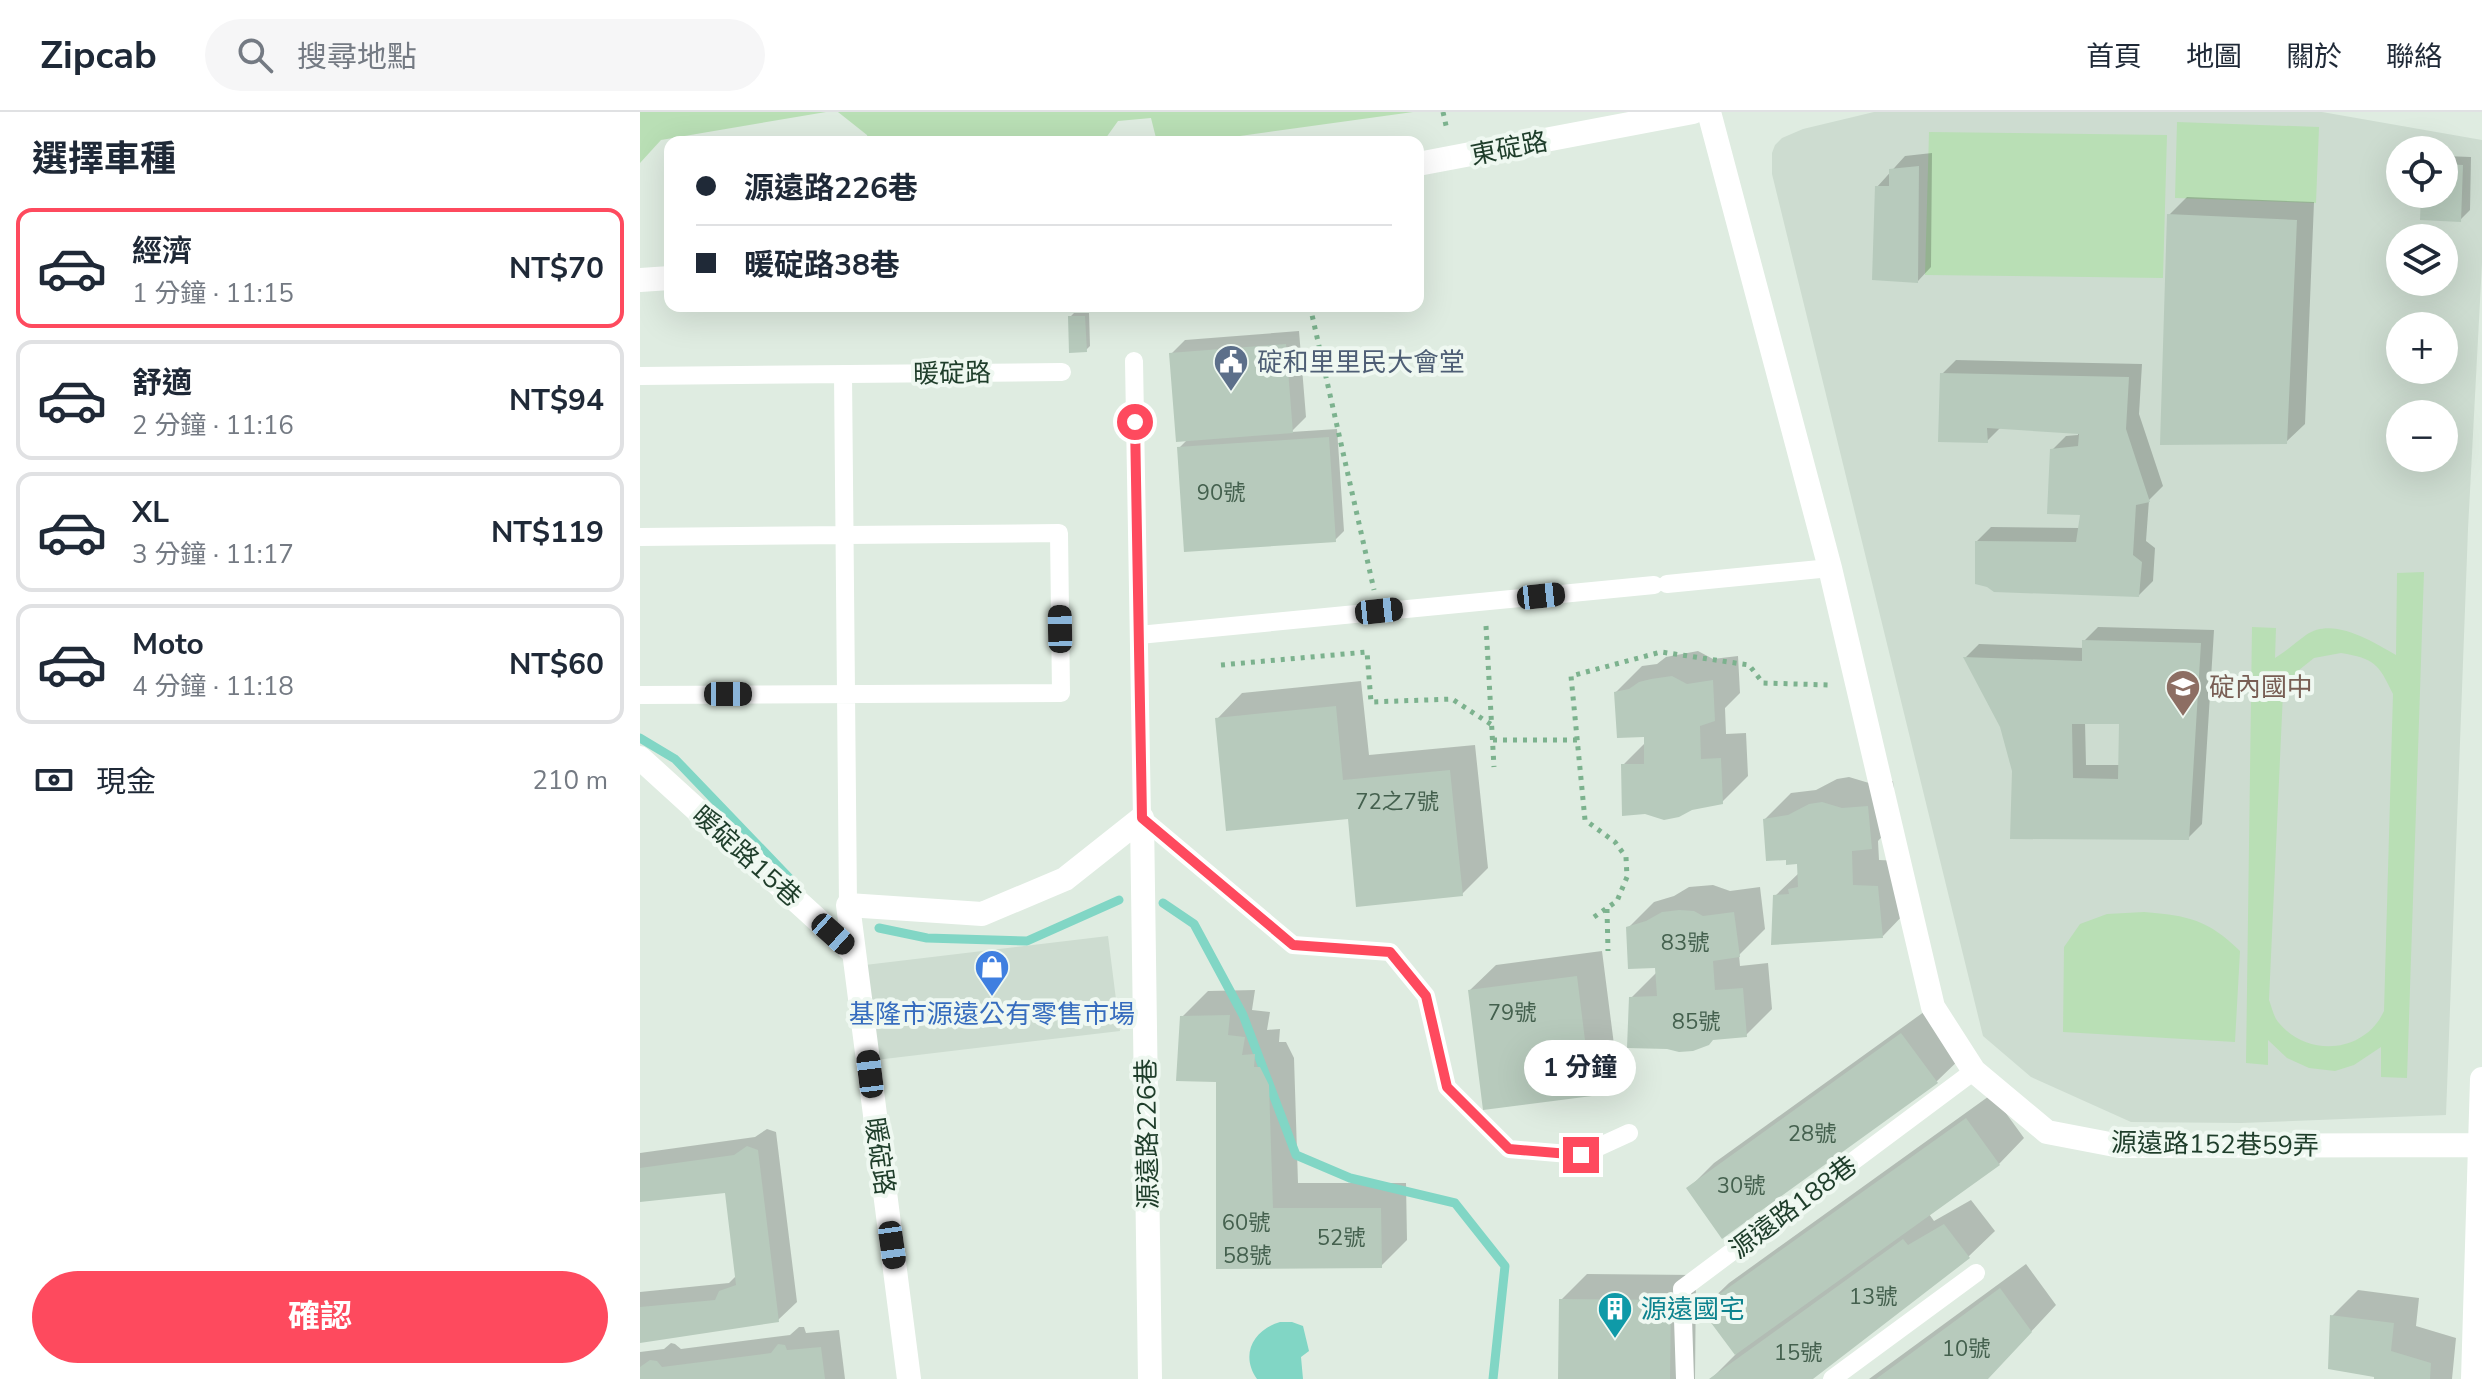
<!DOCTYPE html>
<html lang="zh-TW">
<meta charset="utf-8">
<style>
body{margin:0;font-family:"Nunito Sans","Noto Sans TC",sans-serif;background:#f6f6f7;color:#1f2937;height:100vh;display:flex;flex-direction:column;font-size:30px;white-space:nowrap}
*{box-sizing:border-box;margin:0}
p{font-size:26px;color:#747a83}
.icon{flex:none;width:44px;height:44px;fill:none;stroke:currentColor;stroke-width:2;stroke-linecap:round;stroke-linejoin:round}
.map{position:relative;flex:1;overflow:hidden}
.side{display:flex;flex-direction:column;background:#fff;width:640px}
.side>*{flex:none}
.guide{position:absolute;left:24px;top:24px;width:760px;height:176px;border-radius:16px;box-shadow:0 8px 32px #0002;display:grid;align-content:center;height:176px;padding:0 32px;background:#fff}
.fabs{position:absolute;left:1746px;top:24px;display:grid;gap:16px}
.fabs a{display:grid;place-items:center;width:72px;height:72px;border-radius:50%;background:#fff;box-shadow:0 8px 32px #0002;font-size:40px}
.end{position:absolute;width:36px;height:36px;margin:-18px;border:10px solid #fe4a5e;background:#fff;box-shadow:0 0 0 4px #fff}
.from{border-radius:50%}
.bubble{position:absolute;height:56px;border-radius:28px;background:#fff;box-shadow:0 8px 32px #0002;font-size:26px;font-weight:700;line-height:56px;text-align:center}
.car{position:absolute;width:24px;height:48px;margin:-24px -12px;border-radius:10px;box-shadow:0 0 6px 2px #0007;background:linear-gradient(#222 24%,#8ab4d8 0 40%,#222 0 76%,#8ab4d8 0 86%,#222 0)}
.guide b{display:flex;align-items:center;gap:28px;height:76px;font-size:30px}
.guide b+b{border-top:2px solid #e0e1e3}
.guide i{width:20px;height:20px;background:#1f2937}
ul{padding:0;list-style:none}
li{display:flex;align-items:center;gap:24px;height:120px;margin:0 16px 12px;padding:0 16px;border:4px solid #e0e1e3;border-radius:16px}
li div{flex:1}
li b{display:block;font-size:30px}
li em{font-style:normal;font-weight:700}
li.current{border-color:#fe4a5e}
li>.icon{width:72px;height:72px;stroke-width:1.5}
h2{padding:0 32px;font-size:36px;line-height:96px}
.pay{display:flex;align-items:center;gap:20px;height:88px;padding:0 32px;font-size:30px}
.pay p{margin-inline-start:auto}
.primary-button{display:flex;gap:16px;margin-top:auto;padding:16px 32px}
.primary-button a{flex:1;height:92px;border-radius:48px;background:#fe4a5e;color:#fff;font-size:32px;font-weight:700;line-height:92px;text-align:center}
header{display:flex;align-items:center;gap:48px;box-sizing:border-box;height:112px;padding:0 40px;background:#fff;border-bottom:2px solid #e0e1e3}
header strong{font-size:38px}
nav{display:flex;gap:44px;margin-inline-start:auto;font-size:28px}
.search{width:560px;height:72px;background:#f6f6f7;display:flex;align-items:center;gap:20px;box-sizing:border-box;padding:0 28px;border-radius:44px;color:#747a83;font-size:30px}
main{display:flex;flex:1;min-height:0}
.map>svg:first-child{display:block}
</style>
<header>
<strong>Zipcab</strong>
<div class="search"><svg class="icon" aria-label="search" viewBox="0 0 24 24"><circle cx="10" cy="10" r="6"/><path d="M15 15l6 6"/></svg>搜尋地點</div>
<nav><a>首頁</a><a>地圖</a><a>關於</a><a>聯絡</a></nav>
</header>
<main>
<section class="side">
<h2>選擇車種</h2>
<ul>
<li class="current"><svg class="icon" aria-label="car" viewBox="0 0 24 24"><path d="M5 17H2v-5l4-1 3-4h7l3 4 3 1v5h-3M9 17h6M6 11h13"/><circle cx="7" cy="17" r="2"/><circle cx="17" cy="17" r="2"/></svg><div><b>經濟</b><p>1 分鐘 · 11:15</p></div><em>NT$70</em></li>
<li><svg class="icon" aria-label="car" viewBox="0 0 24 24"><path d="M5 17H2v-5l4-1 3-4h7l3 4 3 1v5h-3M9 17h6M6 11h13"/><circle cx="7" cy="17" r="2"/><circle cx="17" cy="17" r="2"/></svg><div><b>舒適</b><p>2 分鐘 · 11:16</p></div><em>NT$94</em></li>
<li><svg class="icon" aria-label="car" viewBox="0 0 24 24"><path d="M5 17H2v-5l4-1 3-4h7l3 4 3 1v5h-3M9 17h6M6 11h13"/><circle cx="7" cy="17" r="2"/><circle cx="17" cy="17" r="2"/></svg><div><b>XL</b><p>3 分鐘 · 11:17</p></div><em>NT$119</em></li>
<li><svg class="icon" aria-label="car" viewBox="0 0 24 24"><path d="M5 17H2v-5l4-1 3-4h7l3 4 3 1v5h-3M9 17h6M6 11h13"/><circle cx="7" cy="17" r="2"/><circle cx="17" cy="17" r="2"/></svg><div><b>Moto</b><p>4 分鐘 · 11:18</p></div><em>NT$60</em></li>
</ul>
<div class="pay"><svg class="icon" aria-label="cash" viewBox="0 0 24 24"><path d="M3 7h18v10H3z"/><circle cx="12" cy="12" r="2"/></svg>現金<p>210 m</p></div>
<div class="primary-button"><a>確認</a></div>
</section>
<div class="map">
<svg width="1842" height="1267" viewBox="0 0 1842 1267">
<rect width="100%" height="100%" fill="#dfece1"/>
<path fill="#cddcd0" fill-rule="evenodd" d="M 1234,0 L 1682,0 L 1842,28 L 1842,151 L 1828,417 L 1806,1003 L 1601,1011 L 1491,1010 L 1391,965 L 1343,924 L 1132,62 L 1132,41 L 1135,33 L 1142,26 L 1163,17 ZM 1760,38 L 1804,38 L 1804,82 L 1760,82 ZM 1760,126 L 1804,126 L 1804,170 L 1760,170 ZM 1760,214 L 1804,214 L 1804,258 L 1760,258 ZM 1760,302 L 1804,302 L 1804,346 L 1760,346 Z
M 468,824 L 480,919 L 236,948 L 225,853 Z"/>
<path fill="#b9dfb5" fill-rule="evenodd" d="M 0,0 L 186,0 L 21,28 L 0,51 Z
M 198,0 L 773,0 L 557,30 L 517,30 L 511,6 L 478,9 L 463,30 L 229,30 L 227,23 Z
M 1537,10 L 1679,15 L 1676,91 L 1535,86 Z
M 1289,20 L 1527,23 L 1523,166 L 1285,163 Z
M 1784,460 L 1767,966 L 1741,965 L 1741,935 L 1714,953 L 1695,959 L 1669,956 L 1647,946 L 1628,928 L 1628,953 L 1606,951 L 1612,515 L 1636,516 L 1635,546 C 1647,539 1656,530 1666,523 C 1693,504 1733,530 1756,543 L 1757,461 ZM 1701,541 C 1735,547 1738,551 1753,582 L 1744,899 C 1725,941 1668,946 1639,911 C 1634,906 1632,896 1629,888 L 1643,581 L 1659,558 L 1674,546 Z
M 1504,800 C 1549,804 1567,807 1600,839 L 1595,930 L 1423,920 L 1424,835 L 1440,812 L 1467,802 Z"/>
<path fill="#81d6c5" d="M 640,1210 L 652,1210 L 663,1214 L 669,1239 L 661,1245 L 663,1267 L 617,1267 C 600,1243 613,1218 640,1210 Z"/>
<path fill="#0003" fill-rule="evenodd" d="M 1292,41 L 1291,155 L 1278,169 L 1237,75 L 1265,44 Z
M 1804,44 L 1831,45 L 1830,98 L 1820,108 L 1783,82 L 1804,82 Z
M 1547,85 L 1674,90 L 1665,312 L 1646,330 L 1529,103 Z
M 434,201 L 449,201 L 450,234 L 446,238 L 430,205 Z
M 659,219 L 666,305 L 651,320 L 697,317 L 704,419 L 695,428 L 539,336 L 548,327 L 531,242 L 545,228 Z
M 1316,248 L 1502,252 L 1499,302 L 1523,374 L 1509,388 L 1506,429 L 1515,436 L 1513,469 L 1499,483 L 1337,429 L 1351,415 L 1440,416 L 1442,401 L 1412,338 L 1426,324 L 1438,323 L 1438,320 L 1361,315 L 1347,329 L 1302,262 Z
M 1458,515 L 1574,518 L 1562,712 L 1548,726 L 1374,659 L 1362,615 L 1325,546 L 1339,532 L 1444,536 L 1444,529 ZM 1445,610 L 1481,610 L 1480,653 L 1446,653 Z
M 1058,539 L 1073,547 L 1098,544 L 1100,581 L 1085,596 L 1086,622 L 1106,621 L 1108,664 L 1082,690 L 983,653 L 1006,630 L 1006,623 L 976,580 L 1002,554 L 1017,552 L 1026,545 Z
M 721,569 L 729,643 L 835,633 L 848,756 L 822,782 L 709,705 L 577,607 L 602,581 Z
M 1209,665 L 1229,671 L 1253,669 L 1257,709 L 1238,729 L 1239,748 L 1263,749 L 1268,798 L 1243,824 L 1135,784 L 1160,760 L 1159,750 L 1125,707 L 1151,681 L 1176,678 L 1197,667 Z
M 1073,773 L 1090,779 L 1120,775 L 1125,817 L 1099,843 L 1100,854 L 1128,851 L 1132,897 L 1106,923 L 991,886 L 1017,860 L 1017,854 L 988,816 L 1014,790 L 1034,784 L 1049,775 Z
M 962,839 L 977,956 L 951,982 L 830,878 L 856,853 Z
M 615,878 L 612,898 L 630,900 L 627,918 L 640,917 L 639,930 L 646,930 L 654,946 L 658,1071 L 766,1071 L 767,1128 L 741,1154 L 578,1155 L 578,968 L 542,905 L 568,879 Z
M 1288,897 L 1323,944 L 1297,969 L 1083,1124 L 1049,1076 L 1074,1051 Z
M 1352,982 L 1384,1026 L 1359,1052 L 1289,1102 L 1294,1109 L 1331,1088 L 1355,1119 L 1329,1144 L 1170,1267 L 1071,1267 L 1096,1242 L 1063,1196 L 1089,1171 Z
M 127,1017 L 136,1020 L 157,1190 L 138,1208 L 0,1228 L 0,1180 L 89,1171 L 97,1163 L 86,1079 L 0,1088 L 0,1041 L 115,1025 Z
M 1386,1152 L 1416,1193 L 1347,1267 L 1229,1267 Z
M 947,1162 L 1056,1163 L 1055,1267 L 920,1267 L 921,1188 Z
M 1718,1178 L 1779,1186 L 1776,1214 L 1816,1226 L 1812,1267 L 1736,1267 L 1692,1204 Z
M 159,1215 L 164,1215 L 166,1221 L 199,1218 L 205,1267 L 0,1267 L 0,1240 L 24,1237 L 31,1231 L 35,1232 L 41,1237 L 150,1223 Z"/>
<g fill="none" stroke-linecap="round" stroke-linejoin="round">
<path stroke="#81d6c5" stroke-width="9" d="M 0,626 L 35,647 L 157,774
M 523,791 L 554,812 L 603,903 L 656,1043 L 710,1066 L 815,1091 L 865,1154 L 853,1267
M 239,816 L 287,826 L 387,829 L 479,788"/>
</g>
<path fill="#b7cabc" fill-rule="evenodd" d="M 1804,52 L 1823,53 L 1821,110 L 1780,108 L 1781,82 L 1804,82 Z
M 1279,54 L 1278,171 L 1232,168 L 1235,74 L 1249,74 L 1249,57 Z
M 1527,102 L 1657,108 L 1647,332 L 1520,333 Z
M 428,204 L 445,204 L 447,240 L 429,241 Z
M 646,232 L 653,321 L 536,330 L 529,241 Z
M 1300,261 L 1489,265 L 1486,317 L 1510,390 L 1496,393 L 1493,443 L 1502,450 L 1499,485 L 1354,480 L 1347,475 L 1335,472 L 1335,429 L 1436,430 L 1440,403 L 1407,402 L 1410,337 L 1438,334 L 1439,322 L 1347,316 L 1348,331 L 1298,330 Z
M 689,325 L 696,430 L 544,440 L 537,335 Z
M 1442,528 L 1561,531 L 1549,728 L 1370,727 L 1372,659 L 1360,615 L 1323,545 L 1442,549 ZM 1432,612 L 1479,612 L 1478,667 L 1433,666 Z
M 1032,564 L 1047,572 L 1073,568 L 1075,609 L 1060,614 L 1061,647 L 1081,646 L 1083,692 L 1052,698 L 1039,705 L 1024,708 L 1005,702 L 982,704 L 981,652 L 1004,652 L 1004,625 L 977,626 L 974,580 L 989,577 L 999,570 L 1011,567 Z
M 696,594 L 703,668 L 810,658 L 823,784 L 716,795 L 708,707 L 586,719 L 575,606 Z
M 1182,690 L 1202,696 L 1228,694 L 1232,737 L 1212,739 L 1213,773 L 1238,774 L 1243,826 L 1131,833 L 1133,783 L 1149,782 L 1148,777 L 1158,775 L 1157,752 L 1146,753 L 1146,748 L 1126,749 L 1123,707 L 1148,703 L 1169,692 Z
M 1039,798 L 1054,799 L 1063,804 L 1094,800 L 1100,845 L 1073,849 L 1075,878 L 1103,876 L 1107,925 L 1073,928 L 1069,933 L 1053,939 L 1039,940 L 1027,937 L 987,936 L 989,885 L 1017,884 L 1015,856 L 988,857 L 986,815 L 1006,809 L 1022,800 Z
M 937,864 L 952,984 L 843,998 L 828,878 Z
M 590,903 L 588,923 L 605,925 L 602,943 L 615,942 L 614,955 L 620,955 L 629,973 L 633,1096 L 741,1096 L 742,1156 L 576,1157 L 576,970 L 536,969 L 540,904 Z
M 1261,921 L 1298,971 L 1082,1127 L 1046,1076 Z
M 1326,1006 L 1360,1053 L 1095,1243 L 1060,1196 Z
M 107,1034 L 118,1038 L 139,1210 L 0,1231 L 0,1195 L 75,1188 L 79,1179 L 96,1173 L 85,1081 L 0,1090 L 0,1056 L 94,1043 Z
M 1304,1112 L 1330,1146 L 1173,1267 L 1069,1267 L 1263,1127 L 1268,1133 Z
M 1360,1176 L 1392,1220 L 1348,1267 L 1236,1267 Z
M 919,1187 L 1031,1188 L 1030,1267 L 918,1267 Z
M 1690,1203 L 1754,1211 L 1751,1239 L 1791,1251 L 1790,1267 L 1734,1267 L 1734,1265 L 1688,1257 Z
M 138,1232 L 145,1233 L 147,1238 L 181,1235 L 185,1267 L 0,1267 L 0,1255 L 10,1248 L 17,1249 L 22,1255 L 131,1241 Z"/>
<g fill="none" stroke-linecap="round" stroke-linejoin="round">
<path stroke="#7cb28e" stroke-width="5" stroke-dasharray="4 6" stroke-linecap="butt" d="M 803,0 L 807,18
M 670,194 L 734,478
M 846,514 L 854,655
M 581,553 L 727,540 L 731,590 L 812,587 L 852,613
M 853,628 L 937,628
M 967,797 L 968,839
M 954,805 L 977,789 L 987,765 L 986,745 L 975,730 L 945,708 L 931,564 L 1021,540 L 1109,553 L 1123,571 L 1189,573"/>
<path stroke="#fff" stroke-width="18" d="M 494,249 L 502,706 L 653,833 L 750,840 L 786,884 L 807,975 L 869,1037 L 941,1043 L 989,1021
M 203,262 L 208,793
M 0,264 L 422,260
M 0,425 L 419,421 L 421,581 L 0,583
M 1027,472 L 1190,456
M 499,523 L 1014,473
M 1045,1267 L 1042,1177 L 1334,959
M 1192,1267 L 1336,1161"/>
<path stroke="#fff" stroke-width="24" d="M 1069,0 L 1190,456 L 1293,895 L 1334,959 L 1407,1020 L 1480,1034 L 1840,1033
M 778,52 L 1053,0
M 0,168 L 30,166
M 0,646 L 214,841
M 502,706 L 510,1267
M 269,1267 L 208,793 L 342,802 L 425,767 L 502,706
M 1833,1267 L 1842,967"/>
</g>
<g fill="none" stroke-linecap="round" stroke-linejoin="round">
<path stroke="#fe4a5e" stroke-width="10" d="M 495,310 L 502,706 L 653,833 L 750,840 L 786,884 L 807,975 L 869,1037 L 941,1043"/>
</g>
<defs>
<symbol id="civic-pin" viewBox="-11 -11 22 30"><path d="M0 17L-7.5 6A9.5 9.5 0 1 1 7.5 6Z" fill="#5c6f8a" stroke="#eff8f1"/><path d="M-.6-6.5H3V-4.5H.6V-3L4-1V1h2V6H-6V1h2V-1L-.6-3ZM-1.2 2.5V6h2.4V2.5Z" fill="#fff"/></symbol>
<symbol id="school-pin" viewBox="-11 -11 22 30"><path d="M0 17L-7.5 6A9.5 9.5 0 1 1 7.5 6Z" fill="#8d6e63" stroke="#eff8f1"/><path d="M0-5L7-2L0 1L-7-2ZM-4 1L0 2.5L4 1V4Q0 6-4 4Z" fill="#fff"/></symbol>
<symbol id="shop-pin" viewBox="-11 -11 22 30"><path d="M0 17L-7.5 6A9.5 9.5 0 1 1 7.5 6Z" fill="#3f7fe0" stroke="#eff8f1"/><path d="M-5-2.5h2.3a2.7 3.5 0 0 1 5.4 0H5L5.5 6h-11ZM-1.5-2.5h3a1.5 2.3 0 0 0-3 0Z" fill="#fff"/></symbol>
<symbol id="building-pin" viewBox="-11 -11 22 30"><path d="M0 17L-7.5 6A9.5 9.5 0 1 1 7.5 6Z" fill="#0f9aa8" stroke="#eff8f1"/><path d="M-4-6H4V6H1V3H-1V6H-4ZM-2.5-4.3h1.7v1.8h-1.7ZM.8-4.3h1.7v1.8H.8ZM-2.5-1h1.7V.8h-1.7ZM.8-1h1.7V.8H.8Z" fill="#fff"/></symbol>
</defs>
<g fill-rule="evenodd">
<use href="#civic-pin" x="571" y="230" width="40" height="54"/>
<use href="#school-pin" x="1523" y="555" width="40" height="54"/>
<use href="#shop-pin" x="332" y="835" width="40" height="54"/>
<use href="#building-pin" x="955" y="1177" width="40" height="54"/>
</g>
<g text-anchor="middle" stroke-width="8" stroke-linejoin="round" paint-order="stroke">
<g font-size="22" fill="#44604e">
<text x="581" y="388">90號</text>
<text x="757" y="697">72之7號</text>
<text x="1045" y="838">83號</text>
<text x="872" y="908">79號</text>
<text x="1056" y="917">85號</text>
<text x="1172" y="1029">28號</text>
<text x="1101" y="1081">30號</text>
<text x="606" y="1118">60號</text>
<text x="701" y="1133">52號</text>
<text x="607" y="1151">58號</text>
<text x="1233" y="1192">13號</text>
<text x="1326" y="1244">10號</text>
<text x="1158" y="1248">15號</text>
</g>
<g font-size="26" fill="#1e3d2a" stroke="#eff8f1">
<text transform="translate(869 36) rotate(-11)" y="9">東碇路</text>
<text transform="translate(312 261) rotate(-1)" y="9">暖碇路</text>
<text transform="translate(107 744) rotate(42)" y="9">暖碇路15巷</text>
<text transform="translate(507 1022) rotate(-91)" y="9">源遠路226巷</text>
<text transform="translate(1575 1032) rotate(1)" y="9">源遠路152巷59弄</text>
<text transform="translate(240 1044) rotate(82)" y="9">暖碇路</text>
<text transform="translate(1153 1095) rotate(-37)" y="9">源遠路188巷</text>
</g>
<g font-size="26" fill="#4e5e75" stroke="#eff8f1" text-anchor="start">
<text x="617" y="259">碇和里里民大會堂</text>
</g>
<g font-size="26" fill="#785e54" stroke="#eff8f1" text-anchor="start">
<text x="1569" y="584">碇內國中</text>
</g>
<g font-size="26" fill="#366cbe" stroke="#eff8f1">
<text x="352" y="911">基隆市源遠公有零售市場</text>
</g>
<g font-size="26" fill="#0d838f" stroke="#eff8f1" text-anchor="start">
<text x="1001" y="1206">源遠國宅</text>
</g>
</g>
</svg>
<div class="fabs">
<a><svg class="icon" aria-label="locate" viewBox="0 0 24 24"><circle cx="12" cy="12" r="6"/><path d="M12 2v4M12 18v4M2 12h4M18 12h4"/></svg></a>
<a><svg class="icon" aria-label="layers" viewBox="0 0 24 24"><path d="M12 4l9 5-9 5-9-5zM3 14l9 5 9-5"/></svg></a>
<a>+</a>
<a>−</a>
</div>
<i class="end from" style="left:495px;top:310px"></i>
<i class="end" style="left:941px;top:1043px"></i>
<div class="bubble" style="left:884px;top:928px;width:112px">1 分鐘</div>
<i class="car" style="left:901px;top:484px;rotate:84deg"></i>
<i class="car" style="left:739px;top:499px;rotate:84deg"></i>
<i class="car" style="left:420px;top:517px;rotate:359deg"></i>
<i class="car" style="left:88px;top:582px;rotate:90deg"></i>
<i class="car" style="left:193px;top:822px;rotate:132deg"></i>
<i class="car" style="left:230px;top:962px;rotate:353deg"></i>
<i class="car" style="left:252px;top:1133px;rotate:172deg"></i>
<div class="guide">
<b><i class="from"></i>源遠路226巷</b>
<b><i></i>暖碇路38巷</b>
</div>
</div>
</main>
